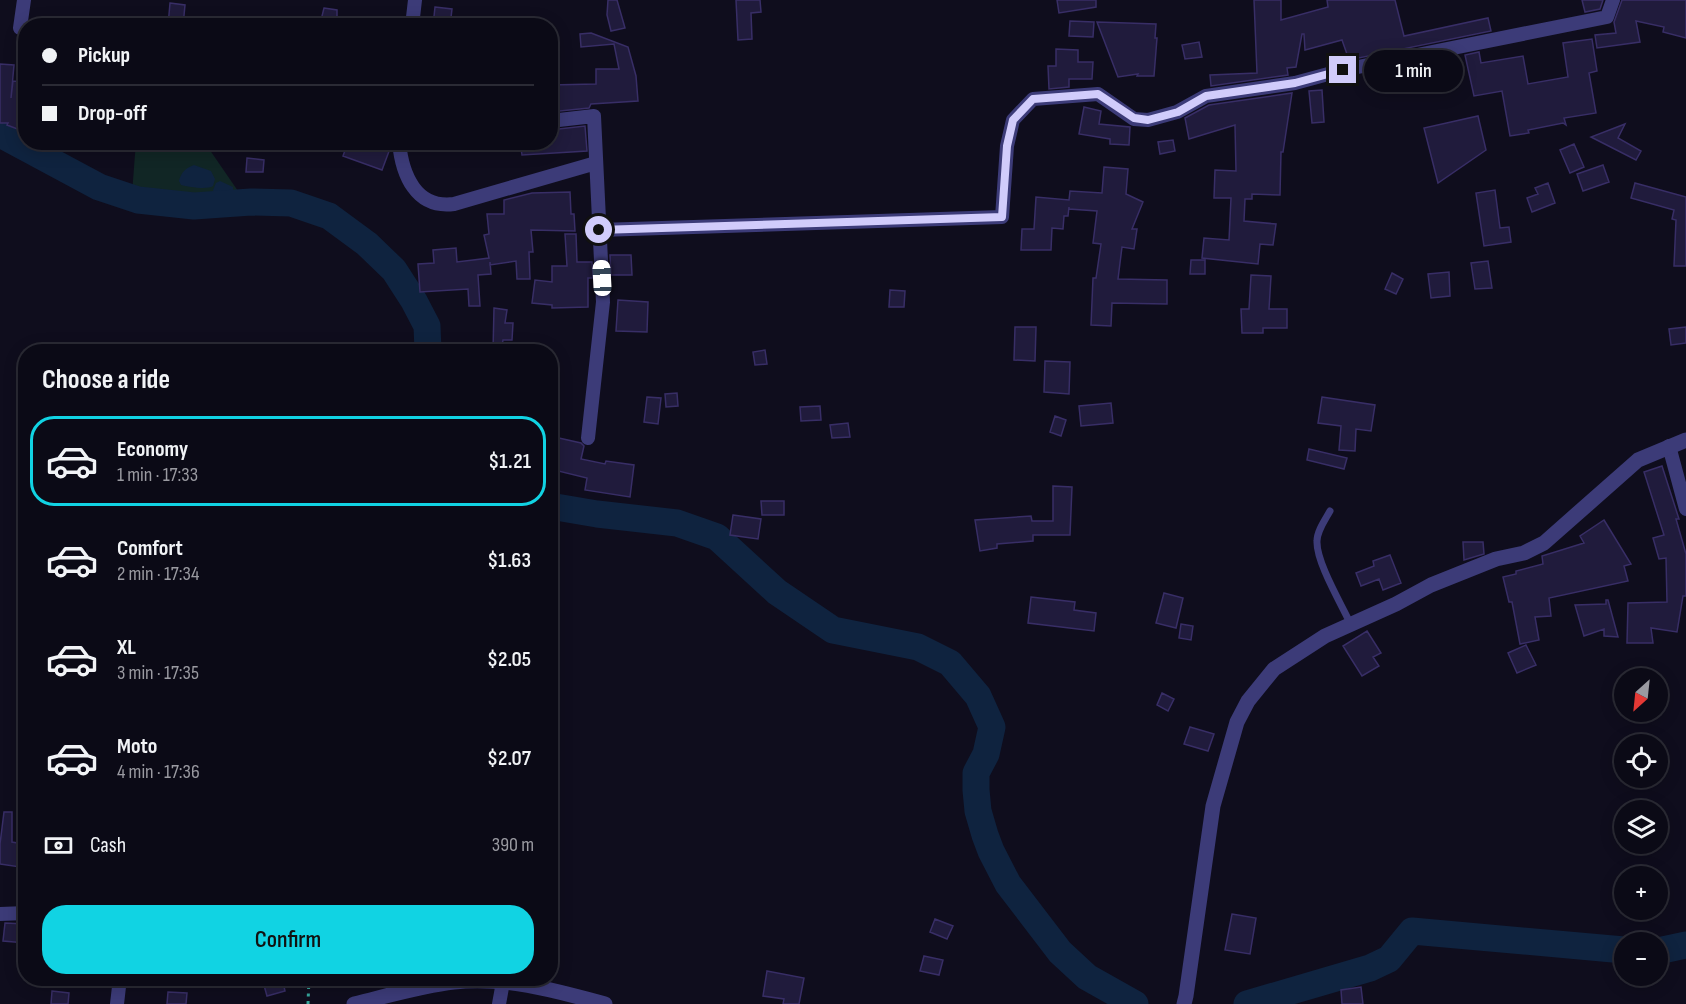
<!DOCTYPE html>
<meta charset="utf-8">
<style>
body{margin:0;font-family:"Sofia Sans Condensed",sans-serif;background:#191823;color:#f1f3f6;height:100vh;display:flex;flex-direction:column;font-size:22px;white-space:nowrap}
*{box-sizing:border-box;margin:0}
p{font-size:20px;color:#9a9aa1}
.icon{flex:none;width:33px;height:33px;fill:none;stroke:currentColor;stroke-width:2;stroke-linecap:round;stroke-linejoin:round}
.map{position:relative;flex:1;overflow:hidden}
.drawer{position:absolute;left:18px;top:344px;width:540px;height:642px;display:flex;flex-direction:column;background:#0b0a16;border-radius:24px;box-shadow:0 3px 15px #0003,0 0 0 2px #2b2b35}
.drawer>*{flex:none}
.banner{position:absolute;left:18px;top:18px;width:540px;height:132px;border-radius:24px;box-shadow:0 3px 15px #0003,0 0 0 2px #2b2b35;display:grid;align-content:center;height:132px;padding:0 24px;background:#0b0a16}
.needle{width:39px;rotate:207deg}
.fabs{position:absolute;left:1614px;top:668px;display:grid;gap:12px}
.fabs a{display:grid;place-items:center;width:54px;height:54px;border-radius:50%;background:#0b0a16;box-shadow:0 3px 15px #0003,0 0 0 2px #2b2b35;font-size:30px}
.end{position:absolute;width:27px;height:27px;margin:-14px;border:8px solid #d1ccfb;background:#111;box-shadow:0 0 0 3px #111}
.from{border-radius:50%}
.bubble{position:absolute;height:42px;border-radius:21px;background:#0b0a16;box-shadow:0 3px 15px #0003,0 0 0 2px #2b2b35;font-size:20px;font-weight:600;line-height:42px;text-align:center}
.car{position:absolute;width:18px;height:36px;margin:-18px -9px;border-radius:8px;box-shadow:0 0 4px 2px #0007;background:linear-gradient(#fff 24%,#345 0 40%,#fff 0 76%,#345 0 86%,#fff 0)}
.banner b{display:flex;align-items:center;gap:21px;height:57px;font-size:22px}
.banner b+b{border-top:2px solid #2b2b35}
.banner i{width:15px;height:15px;background:#f1f3f6}
ul{padding:0;list-style:none}
li{display:flex;align-items:center;gap:18px;height:90px;margin:0 12px 9px;padding:0 12px;border:3px solid transparent;border-radius:24px}
li div{flex:1}
li b{display:block;font-size:22px}
li em{font-style:normal;font-weight:600}
li.current{border-color:#11d3e3}
li>.icon{width:54px;height:54px;stroke-width:1.5}
h2{padding:0 24px;font-size:27px;line-height:72px}
.pay{display:flex;align-items:center;gap:15px;height:66px;padding:0 24px;font-size:22px}
.pay p{margin-inline-start:auto}
.action{display:flex;gap:12px;margin-top:auto;padding:12px 24px}
.action a{flex:1;height:69px;border-radius:24px;background:#11d3e3;color:#111;font-size:24px;font-weight:600;line-height:69px;text-align:center}
.map>svg:first-child{display:block}
</style>
<div class="map">
<svg width="1686" height="1004" viewBox="0 0 1686 1004">
<rect width="100%" height="100%" fill="#0f0d1d"/>
<path fill="#112625" d="M 136,142 L 205,143 L 238,191 C 206,208 167,197 132,193 Z"/>
<path fill="#0f233f" d="M 194,165 L 211,171 L 215,179 L 213,186 C 207,190 189,187 181,185 L 179,181 C 181,172 186,168 194,165 Z
M 220,181 L 233,187 L 233,190 L 223,195 L 215,194 L 213,190 L 216,183 Z"/>
<g fill="none" stroke-linecap="round" stroke-linejoin="round">
<path stroke="#0f233f" stroke-width="27" d="M 0,134 L 99,187 L 138,200 L 194,206 L 251,202 L 291,203 L 329,216 L 367,244 L 394,270 L 414,301 L 427,326 L 428,351
M 550,506 L 597,514 L 677,523 L 717,537 L 777,592 L 833,630 L 918,647 L 950,663 L 978,696 L 992,727 L 986,754 L 976,773 L 976,790 L 978,811 L 985,835 L 991,851 L 1008,884 L 1060,952 L 1087,977 L 1135,1004
M 1658,951 L 1686,945
M 1247,1004 L 1370,968 L 1389,959 L 1412,931 L 1624,950"/>
</g>
<path fill="#201b3c" stroke="#382e66" stroke-width="1.5" d="M 608,0 L 617,0 L 625,28 L 611,31 L 607,15 Z
M 736,0 L 760,0 L 761,12 L 751,13 L 752,39 L 738,40 Z
M 1057,0 L 1096,0 L 1096,7 L 1059,13 Z
M 1254,0 L 1281,0 L 1281,20 L 1328,7 L 1327,0 L 1395,0 L 1404,36 L 1488,18 L 1491,31 L 1349,60 L 1342,40 L 1305,50 L 1304,34 L 1302,34 L 1296,67 L 1287,68 L 1288,75 L 1211,86 L 1210,75 L 1257,73 Z
M 1582,0 L 1603,0 L 1600,9 L 1585,12 Z
M 1622,0 L 1686,0 L 1686,38 L 1663,32 L 1664,27 L 1636,21 L 1640,42 L 1597,48 L 1595,35 L 1616,33 L 1614,22 Z
M 170,3 L 185,5 L 183,26 L 168,26 Z
M 435,7 L 452,9 L 450,26 L 433,26 Z
M 324,8 L 337,10 L 337,22 L 321,20 Z
M 1070,21 L 1094,22 L 1093,37 L 1069,36 Z
M 1097,22 L 1156,24 L 1155,38 L 1157,38 L 1154,76 L 1137,76 L 1138,74 L 1118,77 Z
M 591,33 L 628,47 L 636,76 L 638,101 L 591,104 L 589,108 L 550,112 L 550,85 L 596,84 L 596,69 L 619,69 L 614,44 L 581,47 L 580,34 Z
M 1592,39 L 1597,71 L 1589,73 L 1596,113 L 1564,118 L 1566,125 L 1563,123 L 1528,130 L 1529,133 L 1510,136 L 1502,91 L 1474,96 L 1465,55 L 1479,52 L 1481,63 L 1523,56 L 1528,84 L 1568,77 L 1563,43 Z
M 1199,42 L 1202,57 L 1185,59 L 1182,45 Z
M 1056,49 L 1078,50 L 1078,62 L 1093,62 L 1092,79 L 1069,79 L 1069,87 L 1049,89 L 1048,66 L 1056,66 Z
M 0,64 L 14,65 L 11,98 L 13,81 L 23,82 L 20,130 L 7,125 L 8,123 L 0,123 Z
M 1322,90 L 1324,122 L 1312,123 L 1309,91 Z
M 1292,93 L 1283,152 L 1281,152 L 1280,195 L 1252,194 L 1252,199 L 1245,199 L 1244,221 L 1276,224 L 1273,245 L 1260,244 L 1258,264 L 1202,258 L 1204,238 L 1229,240 L 1231,198 L 1214,198 L 1215,170 L 1236,171 L 1235,125 L 1189,139 L 1185,118 L 1209,105 Z
M 1084,107 L 1101,111 L 1099,124 L 1130,127 L 1129,145 L 1110,144 L 1110,139 L 1079,134 Z
M 1478,116 L 1486,150 L 1438,183 L 1424,128 Z
M 1625,124 L 1618,138 L 1641,151 L 1636,160 L 1591,137 Z
M 585,126 L 587,151 L 522,155 L 520,142 L 550,142 L 550,130 Z
M 1173,140 L 1175,151 L 1160,154 L 1158,142 Z
M 348,142 L 390,142 L 391,146 L 382,170 L 343,156 Z
M 1574,144 L 1584,167 L 1570,173 L 1560,150 Z
M 247,158 L 264,160 L 263,172 L 246,172 Z
M 1603,165 L 1609,182 L 1583,191 L 1577,174 Z
M 1104,167 L 1128,169 L 1126,194 L 1143,202 L 1132,229 L 1137,229 L 1134,249 L 1122,247 L 1118,279 L 1167,280 L 1167,304 L 1112,303 L 1111,326 L 1091,325 L 1093,278 L 1096,278 L 1101,244 L 1093,243 L 1097,211 L 1069,209 L 1069,207 L 1068,216 L 1064,216 L 1063,229 L 1052,228 L 1051,250 L 1021,250 L 1022,229 L 1034,229 L 1036,197 L 1069,200 L 1070,191 L 1102,193 Z
M 1548,183 L 1555,203 L 1532,212 L 1527,198 L 1538,194 L 1535,188 Z
M 1635,183 L 1686,197 L 1686,266 L 1674,266 L 1676,220 L 1672,219 L 1674,210 L 1631,198 Z
M 1495,190 L 1500,228 L 1509,227 L 1511,242 L 1484,246 L 1476,193 Z
M 570,192 L 571,214 L 574,214 L 575,231 L 531,230 L 533,252 L 529,252 L 530,279 L 517,279 L 516,261 L 490,265 L 490,262 L 491,274 L 478,275 L 480,306 L 469,306 L 468,289 L 420,292 L 418,264 L 434,263 L 433,250 L 456,248 L 457,262 L 489,258 L 484,235 L 489,234 L 487,214 L 504,214 L 504,200 L 532,193 Z
M 565,234 L 576,234 L 577,262 L 592,262 L 593,278 L 588,278 L 588,307 L 552,308 L 552,305 L 532,303 L 535,280 L 552,282 L 552,266 L 567,266 Z
M 610,255 L 631,255 L 632,275 L 611,275 Z
M 1191,260 L 1205,260 L 1205,274 L 1190,274 Z
M 1488,261 L 1492,288 L 1475,289 L 1471,263 Z
M 1449,272 L 1450,296 L 1431,298 L 1428,274 Z
M 1392,273 L 1403,279 L 1396,294 L 1385,289 Z
M 1251,275 L 1271,276 L 1269,309 L 1287,309 L 1287,328 L 1263,328 L 1263,333 L 1242,333 L 1241,309 L 1249,309 Z
M 890,290 L 905,291 L 904,307 L 889,307 Z
M 618,300 L 648,302 L 647,332 L 616,331 Z
M 494,308 L 507,310 L 505,323 L 513,323 L 512,340 L 503,340 L 501,351 L 493,351 Z
M 1015,327 L 1036,327 L 1035,361 L 1014,360 Z
M 1686,327 L 1686,343 L 1671,345 L 1669,329 Z
M 765,350 L 767,364 L 755,365 L 753,352 Z
M 1045,361 L 1070,362 L 1069,394 L 1044,392 Z
M 677,393 L 678,406 L 666,407 L 665,394 Z
M 647,397 L 661,398 L 658,424 L 644,422 Z
M 1322,397 L 1375,405 L 1371,431 L 1356,429 L 1355,451 L 1339,450 L 1341,426 L 1318,423 Z
M 1111,403 L 1113,423 L 1081,426 L 1079,406 Z
M 820,406 L 821,420 L 801,421 L 800,407 Z
M 1055,416 L 1066,420 L 1061,436 L 1050,432 Z
M 848,423 L 850,437 L 832,438 L 830,425 Z
M 550,436 L 581,443 L 584,446 L 581,459 L 605,464 L 606,461 L 634,465 L 630,497 L 585,490 L 587,478 L 550,469 Z
M 1309,449 L 1347,458 L 1344,469 L 1307,460 Z
M 1662,466 L 1679,519 L 1676,519 L 1686,554 L 1686,596 L 1683,596 L 1677,632 L 1651,628 L 1653,643 L 1627,643 L 1628,603 L 1667,602 L 1666,558 L 1659,559 L 1653,538 L 1664,535 L 1644,472 Z
M 1053,486 L 1072,487 L 1070,535 L 1033,535 L 1033,541 L 997,544 L 997,548 L 980,551 L 975,520 L 1031,516 L 1032,521 L 1053,521 Z
M 761,501 L 784,501 L 784,515 L 762,515 Z
M 733,515 L 761,519 L 758,539 L 730,535 Z
M 1604,520 L 1631,564 L 1624,566 L 1628,581 L 1549,598 L 1551,616 L 1535,617 L 1539,640 L 1520,644 L 1512,602 L 1509,602 L 1503,577 L 1516,574 L 1516,571 L 1543,564 L 1542,556 L 1584,543 L 1580,536 Z
M 1463,542 L 1483,542 L 1484,554 L 1464,560 Z
M 1390,555 L 1401,583 L 1383,590 L 1379,579 L 1361,586 L 1356,573 L 1374,566 L 1373,561 Z
M 1164,593 L 1183,598 L 1176,628 L 1156,623 Z
M 1031,597 L 1075,602 L 1074,610 L 1096,613 L 1094,631 L 1028,623 Z
M 1606,600 L 1608,600 L 1618,637 L 1604,636 L 1604,629 L 1584,636 L 1575,605 L 1606,604 Z
M 1181,624 L 1193,626 L 1191,640 L 1179,638 Z
M 1367,631 L 1381,653 L 1373,657 L 1379,666 L 1362,676 L 1343,646 Z
M 1526,645 L 1536,665 L 1517,673 L 1508,653 Z
M 1162,693 L 1174,699 L 1168,711 L 1157,705 Z
M 1190,727 L 1214,734 L 1208,751 L 1184,744 Z
M 4,812 L 12,812 L 12,842 L 24,844 L 20,867 L 0,864 L 0,844 Z
M 1232,914 L 1256,918 L 1250,954 L 1225,950 Z
M 935,919 L 953,926 L 947,939 L 930,932 Z
M 5,923 L 26,924 L 26,943 L 3,941 Z
M 924,956 L 943,960 L 939,975 L 920,971 Z
M 767,971 L 804,978 L 799,1004 L 783,1004 L 784,999 L 763,996 Z
M 262,978 L 282,978 L 285,991 L 267,996 Z
M 1361,987 L 1363,1004 L 1342,1004 L 1341,990 Z
M 52,991 L 69,993 L 68,1004 L 51,1004 Z
M 168,992 L 187,993 L 186,1004 L 167,1004 Z"/>
<g fill="none" stroke-linecap="round" stroke-linejoin="round">
<path stroke="#36a69c" stroke-width="3" stroke-dasharray="3 4.5" stroke-linecap="butt" d="M 308,1004 L 309,978"/>
<path stroke="#3c3b78" stroke-width="7" d="M 1330,511 C 1325,520 1317,531 1317,541 C 1316,562 1342,605 1351,625"/>
<path stroke="#3c3b78" stroke-width="14" d="M 412,26 L 415,0
M 20,28 L 24,0
M 550,121 L 594,116 L 603,302 L 588,438
M 399,142 C 402,175 416,209 454,204 L 596,163
M 599,230 L 1002,217 L 1007,146 L 1013,120 L 1033,99 L 1098,94 L 1134,119 L 1148,120 L 1177,112 L 1206,96 L 1295,83 L 1343,70 L 1607,17 L 1613,0
M 1669,446 L 1686,509
M 0,914 L 26,913
M 117,1004 L 120,978
M 499,1004 L 503,982"/>
<path stroke="#3c3b78" stroke-width="15" d="M 354,1004 C 387,996 420,986 454,982 C 504,976 557,991 605,1004
M 1184,1004 L 1186,996 L 1213,806 L 1237,722 L 1248,701 L 1274,669 L 1325,636 L 1396,604 L 1431,585 L 1496,559 L 1524,553 L 1544,543 L 1638,460 L 1686,440"/>
</g>
<g fill="none" stroke-linecap="round" stroke-linejoin="round">
<path stroke="#d1ccfb" stroke-width="8" d="M 599,230 L 1002,217 L 1007,146 L 1013,120 L 1033,99 L 1098,94 L 1134,118 L 1148,120 L 1178,112 L 1206,96 L 1295,83 L 1343,70"/>
</g>
</svg>
<div class="fabs">
<a><svg class="needle" viewBox="-14 -14 28 28"><path d="M0-13l5 13h-10z" fill="#e53935"/><path d="M0 13l5-13h-10z" fill="#9a9aa1"/></svg></a>
<a><svg class="icon" aria-label="locate" viewBox="0 0 24 24"><circle cx="12" cy="12" r="6"/><path d="M12 2v4M12 18v4M2 12h4M18 12h4"/></svg></a>
<a><svg class="icon" aria-label="layers" viewBox="0 0 24 24"><path d="M12 4l9 5-9 5-9-5zM3 14l9 5 9-5"/></svg></a>
<a>+</a>
<a>−</a>
</div>
<i class="end from" style="left:599px;top:230px"></i>
<i class="end" style="left:1343px;top:70px"></i>
<div class="bubble" style="left:1364px;top:50px;width:99px">1 min</div>
<i class="car" style="left:602px;top:278px;rotate:357deg"></i>
<div class="banner">
<b><i class="from"></i>Pickup</b>
<b><i></i>Drop-off</b>
</div>
<section class="drawer">
<h2>Choose a ride</h2>
<ul>
<li class="current"><svg class="icon" aria-label="car" viewBox="0 0 24 24"><path d="M5 17H2v-5l4-1 3-4h7l3 4 3 1v5h-3M9 17h6M6 11h13"/><circle cx="7" cy="17" r="2"/><circle cx="17" cy="17" r="2"/></svg><div><b>Economy</b><p>1 min · 17:33</p></div><em>$1.21</em></li>
<li><svg class="icon" aria-label="car" viewBox="0 0 24 24"><path d="M5 17H2v-5l4-1 3-4h7l3 4 3 1v5h-3M9 17h6M6 11h13"/><circle cx="7" cy="17" r="2"/><circle cx="17" cy="17" r="2"/></svg><div><b>Comfort</b><p>2 min · 17:34</p></div><em>$1.63</em></li>
<li><svg class="icon" aria-label="car" viewBox="0 0 24 24"><path d="M5 17H2v-5l4-1 3-4h7l3 4 3 1v5h-3M9 17h6M6 11h13"/><circle cx="7" cy="17" r="2"/><circle cx="17" cy="17" r="2"/></svg><div><b>XL</b><p>3 min · 17:35</p></div><em>$2.05</em></li>
<li><svg class="icon" aria-label="car" viewBox="0 0 24 24"><path d="M5 17H2v-5l4-1 3-4h7l3 4 3 1v5h-3M9 17h6M6 11h13"/><circle cx="7" cy="17" r="2"/><circle cx="17" cy="17" r="2"/></svg><div><b>Moto</b><p>4 min · 17:36</p></div><em>$2.07</em></li>
</ul>
<div class="pay"><svg class="icon" aria-label="cash" viewBox="0 0 24 24"><path d="M3 7h18v10H3z"/><circle cx="12" cy="12" r="2"/></svg>Cash<p>390 m</p></div>
<div class="action"><a>Confirm</a></div>
</section>
</div>
